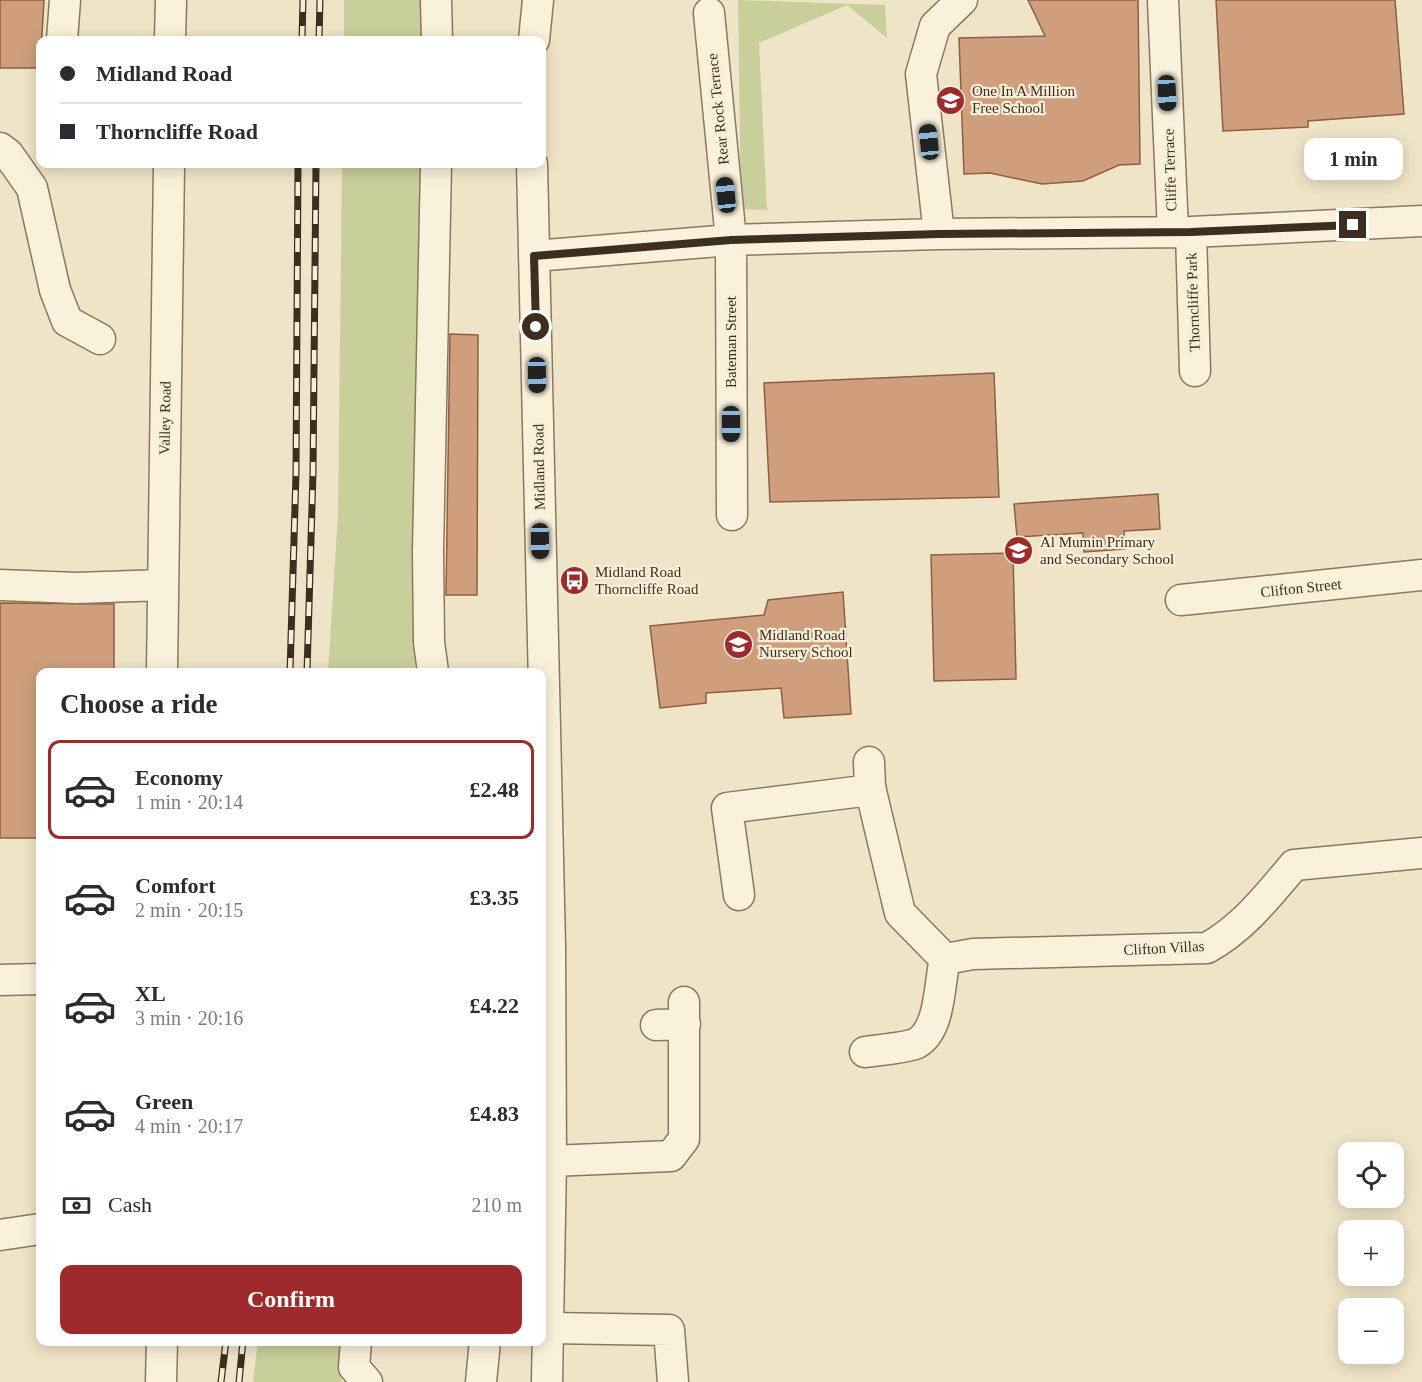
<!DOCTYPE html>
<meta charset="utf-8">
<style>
body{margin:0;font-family:"Times New Roman",serif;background:#f2f2f3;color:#2b2b33;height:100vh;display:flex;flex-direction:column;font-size:22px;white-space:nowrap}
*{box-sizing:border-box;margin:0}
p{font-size:20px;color:#7c7c81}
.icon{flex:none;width:33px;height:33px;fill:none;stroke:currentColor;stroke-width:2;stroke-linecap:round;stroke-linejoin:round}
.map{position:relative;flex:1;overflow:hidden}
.details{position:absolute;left:36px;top:668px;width:510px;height:678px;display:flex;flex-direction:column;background:#fff;border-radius:12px;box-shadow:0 3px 15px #0003}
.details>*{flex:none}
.hud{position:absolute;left:36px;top:36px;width:510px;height:132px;border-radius:12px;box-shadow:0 3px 15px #0003;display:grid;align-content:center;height:132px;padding:0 24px;background:#fff}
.fabs{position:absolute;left:1338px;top:1142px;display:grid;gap:12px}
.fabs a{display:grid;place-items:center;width:66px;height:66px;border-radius:12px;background:#fff;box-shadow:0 3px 15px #0003;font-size:30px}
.end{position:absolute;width:27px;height:27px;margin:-14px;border:8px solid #3d2e20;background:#fff;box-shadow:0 0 0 3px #fff}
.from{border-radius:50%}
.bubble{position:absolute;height:42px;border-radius:12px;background:#fff;box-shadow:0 3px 15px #0003;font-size:20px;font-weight:800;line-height:42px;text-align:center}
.car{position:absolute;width:18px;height:36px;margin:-18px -9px;border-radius:8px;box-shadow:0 0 4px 2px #0007;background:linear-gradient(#222 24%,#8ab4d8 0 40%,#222 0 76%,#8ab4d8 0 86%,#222 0)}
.hud b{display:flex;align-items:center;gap:21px;height:57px;font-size:22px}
.hud b+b{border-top:2px solid #e1e1e2}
.hud i{width:15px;height:15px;background:#2b2b33}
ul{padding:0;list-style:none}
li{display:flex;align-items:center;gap:18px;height:99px;margin:0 12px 9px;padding:0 12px;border:3px solid transparent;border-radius:12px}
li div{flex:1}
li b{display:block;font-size:22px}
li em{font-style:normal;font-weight:800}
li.active{border-color:#9e2a2b}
li>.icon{width:54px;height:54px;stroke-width:1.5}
h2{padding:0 24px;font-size:27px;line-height:72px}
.pay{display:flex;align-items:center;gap:15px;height:66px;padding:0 24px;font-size:22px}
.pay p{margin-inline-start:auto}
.action{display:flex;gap:12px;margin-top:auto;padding:12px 24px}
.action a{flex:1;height:69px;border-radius:12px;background:#9e2a2b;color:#fff;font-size:24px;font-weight:800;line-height:69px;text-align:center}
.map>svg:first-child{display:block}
</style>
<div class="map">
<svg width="1422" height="1382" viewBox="0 0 1422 1382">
<rect width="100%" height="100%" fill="#f0e4c8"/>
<path fill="#c9cf9b" d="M 344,0 L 421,0 L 423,40 L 344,40 Z
M 738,0 L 885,5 L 887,38 L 847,5 L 759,43 L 767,210 L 741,209 Z
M 342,164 L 424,164 L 413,619 L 415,672 L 328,672 L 338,514 Z
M 258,1341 L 345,1341 L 341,1382 L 253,1382 Z"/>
<path fill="#cf9f7d" stroke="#8d5f41" stroke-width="1.5" d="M 0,0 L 44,0 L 40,68 L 0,68 Z
M 1028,0 L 1138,0 L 1140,164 L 1119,165 L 1083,181 L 1042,184 L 990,173 L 964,174 L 959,38 L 1045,36 Z
M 1216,0 L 1395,0 L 1404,114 L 1308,121 L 1308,127 L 1223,131 Z
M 450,334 L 478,335 L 477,595 L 446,595 Z
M 994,373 L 999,497 L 770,502 L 764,383 Z
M 1158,494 L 1160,529 L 1124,531 L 1125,549 L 1084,552 L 1083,533 L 1017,537 L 1014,504 Z
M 1013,553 L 1016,679 L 934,681 L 931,555 Z
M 843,592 L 851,714 L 784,718 L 781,688 L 706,693 L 706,703 L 660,708 L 650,626 L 764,615 L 768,600 Z
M 0,603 L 114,604 L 114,672 L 40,672 L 40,838 L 0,838 Z"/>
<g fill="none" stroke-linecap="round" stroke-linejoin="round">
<defs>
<path id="minor" d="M 436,0 L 437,40
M 1163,0 L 1173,232
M 709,13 L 731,240 L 732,515
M 62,40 L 65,0
M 170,40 L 171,0
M 534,40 L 538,0
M 0,148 L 8,154 L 32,188 L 55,290 L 67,321 L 100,339
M 532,164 L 550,946 L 551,1161 L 547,1382
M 1191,232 L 1195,371
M 939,234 L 921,74 L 935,26 L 962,0
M 534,256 L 731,240 L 939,234 L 1191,232 L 1422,221
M 0,585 L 77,588 L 163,585
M 1181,600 L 1422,575
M 162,672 L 169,164
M 433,672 L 429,642 L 428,551 L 436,164
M 869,762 L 870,787 L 900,913 L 945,959
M 739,895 L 727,808 L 871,790
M 0,980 L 40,979
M 656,1025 L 685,1024
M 865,1052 C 878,1050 907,1048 917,1043 C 941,1029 939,983 945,959 L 973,954 L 1207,948 C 1243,928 1267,897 1294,865 L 1422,853
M 551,1161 L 671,1156 L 684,1139 L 684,1002
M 0,1235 L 40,1229
M 550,1328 L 669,1330 L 673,1382
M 356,1341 L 354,1367 L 367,1382
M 161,1382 L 162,1341
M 481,1382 L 485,1341"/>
</defs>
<use href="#minor" stroke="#8d765c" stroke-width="33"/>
<use href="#minor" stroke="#faf1dc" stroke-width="30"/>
<defs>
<path id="rail" d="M 302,40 L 303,0
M 319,40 L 320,0
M 290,672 L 296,473 L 298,164
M 307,672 L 313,473 L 316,164
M 221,1382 L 226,1341
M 239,1382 L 243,1341"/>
</defs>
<use href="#rail" stroke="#3d2e20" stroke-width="7"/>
<use href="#rail" stroke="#f7eed8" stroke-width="4.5" stroke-dasharray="14" stroke-linecap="butt"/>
</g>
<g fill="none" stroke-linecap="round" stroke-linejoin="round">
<path stroke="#3d2e20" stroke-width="8" d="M 536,327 L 534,256 L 731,240 L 939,234 L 1191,232 L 1353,225"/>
</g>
<defs>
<symbol id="school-disc" viewBox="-11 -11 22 22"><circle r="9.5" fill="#9e2a2b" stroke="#f7eed8"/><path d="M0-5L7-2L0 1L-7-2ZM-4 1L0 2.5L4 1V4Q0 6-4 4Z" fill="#fff"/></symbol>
<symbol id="bus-disc" viewBox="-11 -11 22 22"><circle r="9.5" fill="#9e2a2b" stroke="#f7eed8"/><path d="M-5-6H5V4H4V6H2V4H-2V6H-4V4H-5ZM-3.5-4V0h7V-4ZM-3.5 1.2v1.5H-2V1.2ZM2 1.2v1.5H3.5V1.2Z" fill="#fff"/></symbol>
</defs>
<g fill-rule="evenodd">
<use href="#school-disc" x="934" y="84" width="33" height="33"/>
<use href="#school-disc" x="1002" y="534" width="33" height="33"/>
<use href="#bus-disc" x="558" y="564" width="33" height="33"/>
<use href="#school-disc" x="722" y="628" width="33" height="33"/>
</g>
<g text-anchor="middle" stroke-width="4.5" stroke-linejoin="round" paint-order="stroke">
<g font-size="15" fill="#3d2e20" stroke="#f7eed8" text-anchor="start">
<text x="972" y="96">One In A Million<tspan x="972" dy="17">Free School</tspan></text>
<text x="1040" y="547">Al Mumin Primary<tspan x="1040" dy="17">and Secondary School</tspan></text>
<text x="595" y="577">Midland Road<tspan x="595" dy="17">Thorncliffe Road</tspan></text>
<text x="759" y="640">Midland Road<tspan x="759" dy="17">Nursery School</tspan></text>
</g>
<g font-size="15" fill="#3d2e20" stroke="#f7eed8">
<text transform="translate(718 109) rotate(-96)" y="5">Rear Rock Terrace</text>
<text transform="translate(1170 170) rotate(-92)" y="5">Cliffe Terrace</text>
<text transform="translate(1193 302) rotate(-92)" y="5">Thorncliffe Park</text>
<text transform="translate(731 342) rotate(-90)" y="5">Bateman Street</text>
<text transform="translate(165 418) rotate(-89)" y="5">Valley Road</text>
<text transform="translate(539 467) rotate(-91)" y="5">Midland Road</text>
<text transform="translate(1301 588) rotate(-6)" y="5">Clifton Street</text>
<text transform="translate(1164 948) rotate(-3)" y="5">Clifton Villas</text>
</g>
</g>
</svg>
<div class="fabs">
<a><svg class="icon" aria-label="locate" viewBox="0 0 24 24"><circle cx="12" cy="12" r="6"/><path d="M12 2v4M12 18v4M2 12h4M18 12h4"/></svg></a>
<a>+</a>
<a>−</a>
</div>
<i class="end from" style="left:536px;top:327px"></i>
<i class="end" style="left:1353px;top:225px"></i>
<div class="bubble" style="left:1304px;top:138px;width:99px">1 min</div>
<i class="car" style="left:1167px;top:93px;rotate:177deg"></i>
<i class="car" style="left:929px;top:142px;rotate:354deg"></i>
<i class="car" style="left:726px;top:195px;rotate:354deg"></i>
<i class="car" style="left:537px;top:375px;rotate:179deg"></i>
<i class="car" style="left:731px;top:424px;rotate:180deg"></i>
<i class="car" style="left:540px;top:541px;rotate:179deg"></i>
<div class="hud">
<b><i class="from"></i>Midland Road</b>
<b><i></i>Thorncliffe Road</b>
</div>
<section class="details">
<h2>Choose a ride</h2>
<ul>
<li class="active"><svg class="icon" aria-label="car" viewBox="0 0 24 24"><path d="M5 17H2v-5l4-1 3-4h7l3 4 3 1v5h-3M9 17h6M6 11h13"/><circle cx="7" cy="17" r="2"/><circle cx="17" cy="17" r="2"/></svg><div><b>Economy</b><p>1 min · 20:14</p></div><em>£2.48</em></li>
<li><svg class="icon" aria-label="car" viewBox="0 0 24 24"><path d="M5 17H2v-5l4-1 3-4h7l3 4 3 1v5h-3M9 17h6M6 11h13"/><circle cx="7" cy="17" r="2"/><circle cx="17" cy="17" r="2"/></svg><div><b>Comfort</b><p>2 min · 20:15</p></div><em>£3.35</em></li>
<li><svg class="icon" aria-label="car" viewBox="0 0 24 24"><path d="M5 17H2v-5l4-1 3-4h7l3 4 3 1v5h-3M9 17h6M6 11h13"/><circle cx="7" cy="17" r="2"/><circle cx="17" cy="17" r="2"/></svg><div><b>XL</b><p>3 min · 20:16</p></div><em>£4.22</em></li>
<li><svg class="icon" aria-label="car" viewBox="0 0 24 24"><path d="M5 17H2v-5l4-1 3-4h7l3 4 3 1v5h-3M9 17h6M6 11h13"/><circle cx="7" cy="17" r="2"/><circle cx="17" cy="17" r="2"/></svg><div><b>Green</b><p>4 min · 20:17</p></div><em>£4.83</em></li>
</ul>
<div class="pay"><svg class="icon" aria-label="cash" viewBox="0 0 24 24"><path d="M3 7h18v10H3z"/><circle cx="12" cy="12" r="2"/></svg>Cash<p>210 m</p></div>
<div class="action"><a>Confirm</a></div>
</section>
</div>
